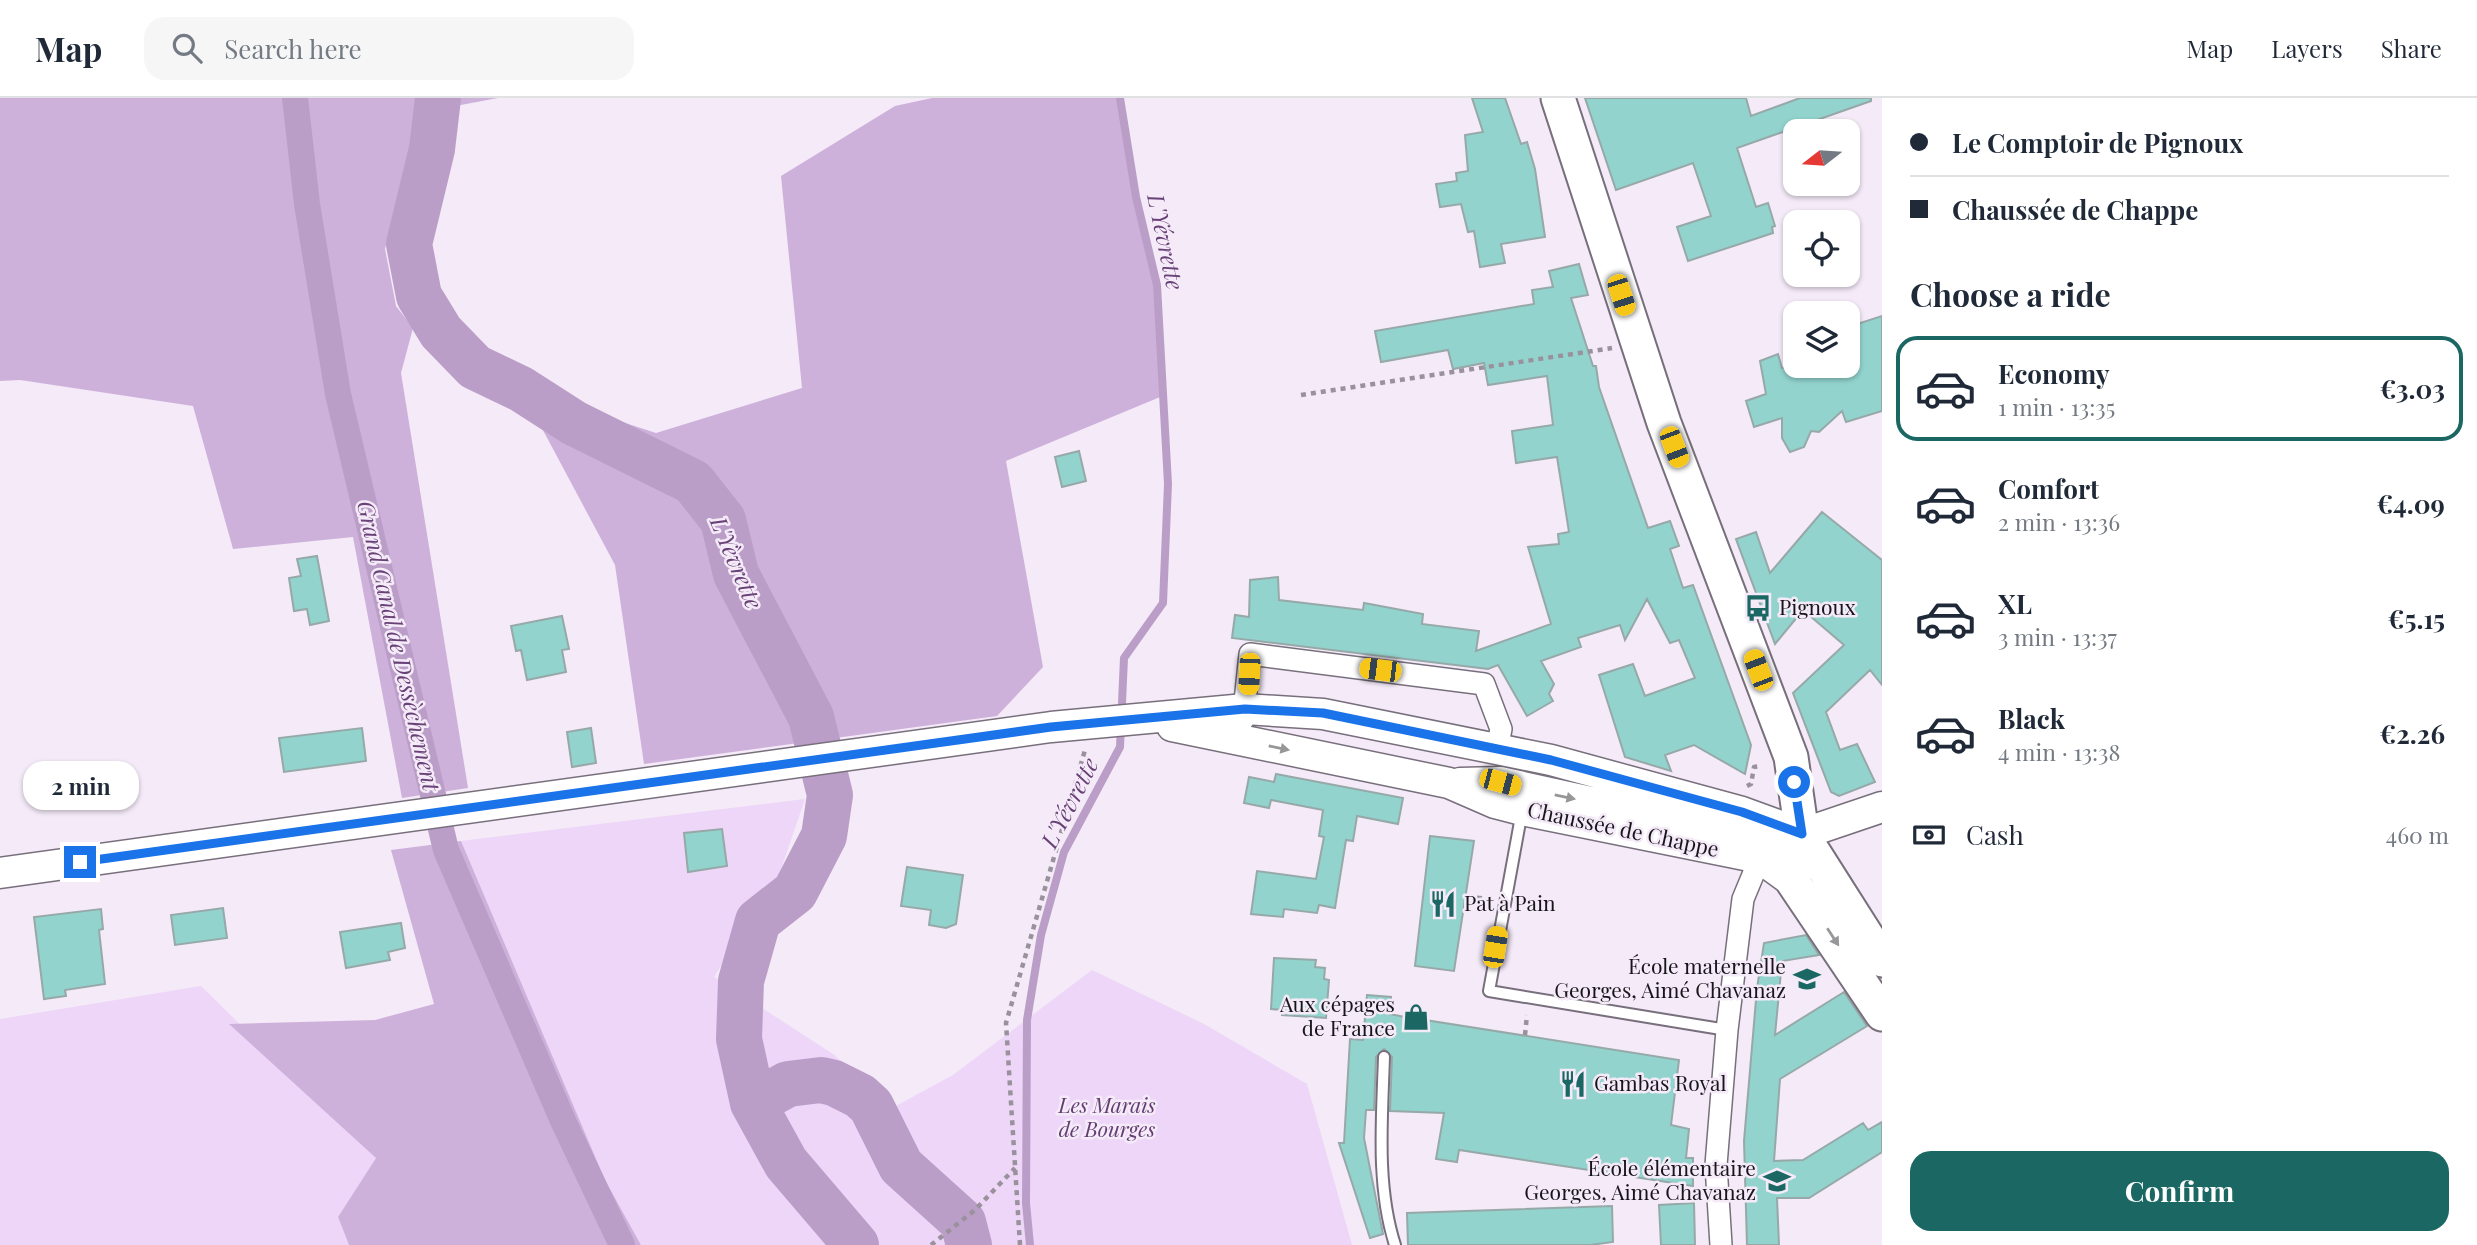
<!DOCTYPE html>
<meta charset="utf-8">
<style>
body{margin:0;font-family:"Playfair Display",serif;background:#f6f6f7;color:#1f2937;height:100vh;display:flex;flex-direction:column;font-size:26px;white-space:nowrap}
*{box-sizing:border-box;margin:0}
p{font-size:23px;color:#747a83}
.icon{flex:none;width:38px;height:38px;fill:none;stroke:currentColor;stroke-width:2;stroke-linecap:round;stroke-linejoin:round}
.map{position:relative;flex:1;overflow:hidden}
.panel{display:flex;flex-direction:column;background:#fff;width:595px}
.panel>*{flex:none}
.top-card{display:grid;align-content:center;height:154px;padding:0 28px;background:#fff}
.needle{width:46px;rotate:253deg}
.buttons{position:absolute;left:1783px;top:21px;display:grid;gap:14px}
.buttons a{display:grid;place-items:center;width:77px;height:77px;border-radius:14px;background:#fff;box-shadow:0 2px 5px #0004;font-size:35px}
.end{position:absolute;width:32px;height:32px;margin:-16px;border:9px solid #1a73e8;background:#fff;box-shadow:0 0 0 4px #fff}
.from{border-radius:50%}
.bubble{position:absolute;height:49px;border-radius:21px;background:#fff;box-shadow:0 2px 5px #0004;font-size:23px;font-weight:700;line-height:49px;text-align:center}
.car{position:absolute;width:21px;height:42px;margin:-21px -10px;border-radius:9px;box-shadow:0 0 5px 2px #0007;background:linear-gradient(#f5c518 24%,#345 0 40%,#f5c518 0 76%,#345 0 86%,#f5c518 0)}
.top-card b{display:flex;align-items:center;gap:24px;height:66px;font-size:26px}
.top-card b+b{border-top:2px solid #e0e1e3}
.top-card i{width:18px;height:18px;background:#1f2937}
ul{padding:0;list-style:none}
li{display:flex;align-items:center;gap:21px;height:105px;margin:0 14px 10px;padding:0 14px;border:4px solid transparent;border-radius:21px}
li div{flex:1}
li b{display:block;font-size:26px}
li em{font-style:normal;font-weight:700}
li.on{border-color:#1a6763}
li>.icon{width:63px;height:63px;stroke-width:1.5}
h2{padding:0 28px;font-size:32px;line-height:84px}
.pay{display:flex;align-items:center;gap:18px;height:77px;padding:0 28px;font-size:26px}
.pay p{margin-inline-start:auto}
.action{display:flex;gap:14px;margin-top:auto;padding:14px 28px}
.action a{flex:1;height:80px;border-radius:21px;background:#1a6763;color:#fff;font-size:28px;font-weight:700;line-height:80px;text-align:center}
header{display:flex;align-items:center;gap:42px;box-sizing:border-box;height:98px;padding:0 35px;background:#fff;border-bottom:2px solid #e0e1e3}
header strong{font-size:33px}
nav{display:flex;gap:38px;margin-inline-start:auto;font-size:24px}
.search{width:490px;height:63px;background:#f6f6f7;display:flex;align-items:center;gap:18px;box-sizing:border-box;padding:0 24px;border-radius:21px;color:#747a83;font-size:26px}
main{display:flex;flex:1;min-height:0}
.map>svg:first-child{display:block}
</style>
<header>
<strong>Map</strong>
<div class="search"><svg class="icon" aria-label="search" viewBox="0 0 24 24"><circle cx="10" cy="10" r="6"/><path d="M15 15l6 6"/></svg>Search here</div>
<nav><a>Map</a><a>Layers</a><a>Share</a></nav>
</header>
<main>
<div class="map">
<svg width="1882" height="1147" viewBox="0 0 1882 1147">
<rect width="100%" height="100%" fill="#f4eaf8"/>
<path fill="#edd6f7" d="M 805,701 L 780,774 L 714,879 L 833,956 L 894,1009 L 953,977 L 1092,872 L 1204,926 L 1307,986 L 1352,1147 L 641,1147 L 605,1082 L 461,743 Z
M 201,888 L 376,1060 L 338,1119 L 349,1147 L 0,1147 L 0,921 Z"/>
<path fill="#ceb1db" d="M 0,0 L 498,0 L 418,15 L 385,151 L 396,208 L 413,230 L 401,275 L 468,690 L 402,700 L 353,439 L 233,451 L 193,308 L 20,282 L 0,283 Z
M 932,0 L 1120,0 L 1136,99 L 1157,187 L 1165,297 L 1006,363 L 1043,569 L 997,618 L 644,666 L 615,467 L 521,291 L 656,335 L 802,290 L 781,78 L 895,8 Z
M 461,743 L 605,1082 L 641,1147 L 349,1147 L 338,1119 L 376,1060 L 229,926 L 375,922 L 434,906 L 391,752 Z"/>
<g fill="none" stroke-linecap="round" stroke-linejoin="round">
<path stroke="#bb9ec8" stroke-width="8" d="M 1030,1147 L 1026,1105 L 1027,922 L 1041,837 L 1064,754 L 1120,649 L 1124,560 L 1163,505 L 1168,386 L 1157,187 L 1136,99 L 1120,0"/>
<path stroke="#bb9ec8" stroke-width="26" d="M 295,0 L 307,106 L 338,296 L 446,752 L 564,1025 L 622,1147"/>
<path stroke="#bb9ec8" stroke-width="46" d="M 438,0 L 432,51 L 409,146 L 419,198 L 441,234 L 475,269 L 521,291 L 574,325 L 693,384 L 723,422 L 736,476 L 811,619 L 830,697 L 824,738 L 795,794 L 758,823 L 741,883 L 739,941 L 753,1005 L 786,1065 L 856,1147
M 753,1005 L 788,986 L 821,982 L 834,985 L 860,998 L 871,1008 L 901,1068 L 963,1124 L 969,1147"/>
</g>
<path fill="#92d3ce" stroke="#96a9a8" stroke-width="2" d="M 1472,0 L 1505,0 L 1521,46 L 1527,44 L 1535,71 L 1545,139 L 1501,146 L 1505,165 L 1480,169 L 1474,133 L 1468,134 L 1461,106 L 1440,109 L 1436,86 L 1457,83 L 1456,75 L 1468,73 L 1465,37 L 1483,34 Z
M 1585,0 L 1746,0 L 1751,18 L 1800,0 L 1871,0 L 1871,3 L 1737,50 L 1756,109 L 1768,105 L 1775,128 L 1772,129 L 1773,135 L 1688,163 L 1677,129 L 1711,118 L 1693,65 L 1616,92 Z
M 1579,166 L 1588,197 L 1571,200 L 1593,268 L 1596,268 L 1599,289 L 1648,430 L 1670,423 L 1679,448 L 1670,451 L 1683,490 L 1693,487 L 1751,647 L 1745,676 L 1694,647 L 1665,657 L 1671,673 L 1625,659 L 1599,577 L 1633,566 L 1645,598 L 1695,580 L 1679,542 L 1670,545 L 1647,501 L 1625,542 L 1620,527 L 1578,540 L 1581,549 L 1541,563 L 1554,586 L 1549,596 L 1553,603 L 1527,618 L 1498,567 L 1488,571 L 1232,540 L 1235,517 L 1249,519 L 1250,482 L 1278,479 L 1279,502 L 1363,512 L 1364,505 L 1423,516 L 1422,526 L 1479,533 L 1476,553 L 1551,526 L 1528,449 L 1559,446 L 1558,436 L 1569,434 L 1557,359 L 1516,365 L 1512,333 L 1553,327 L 1547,278 L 1488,287 L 1484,265 L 1453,271 L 1448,252 L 1381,264 L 1375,233 L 1534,206 L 1532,192 L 1553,189 L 1549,173 Z
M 1882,218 L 1882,313 L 1846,324 L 1842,313 L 1819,334 L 1811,333 L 1804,349 L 1790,354 L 1782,340 L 1782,320 L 1754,329 L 1746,303 L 1766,296 L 1760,263 L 1778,256 L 1782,270 L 1848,268 L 1848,229 Z
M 1079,353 L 1086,383 L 1062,389 L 1055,359 Z
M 1822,414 L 1882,462 L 1882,587 L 1870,572 L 1826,614 L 1840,652 L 1857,646 L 1875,684 L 1839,698 L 1831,694 L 1793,595 L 1844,547 L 1803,512 L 1775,546 L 1736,441 L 1756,434 L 1770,475 Z
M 317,458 L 329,523 L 310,527 L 307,511 L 294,513 L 289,480 L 301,478 L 297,461 Z
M 562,518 L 569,551 L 562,552 L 566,574 L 527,582 L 521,552 L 516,553 L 511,528 Z
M 362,630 L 366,663 L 284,674 L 279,640 Z
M 591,630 L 596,665 L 572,669 L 567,634 Z
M 1276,676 L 1403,700 L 1398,726 L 1357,718 L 1353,743 L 1346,742 L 1335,810 L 1319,807 L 1317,815 L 1284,811 L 1283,819 L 1251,816 L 1257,773 L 1316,781 L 1324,739 L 1319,738 L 1323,712 L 1271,702 L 1269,710 L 1244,705 L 1249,679 L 1274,684 Z
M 722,731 L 727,768 L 688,774 L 684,735 Z
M 1430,738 L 1474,743 L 1454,873 L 1415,868 Z
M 907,769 L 963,777 L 956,826 L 946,830 L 929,827 L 931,812 L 901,808 Z
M 223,810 L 227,840 L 175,847 L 171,817 Z
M 101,811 L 103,831 L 99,832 L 105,886 L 65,892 L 66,898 L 44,901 L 34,819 Z
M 401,825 L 405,850 L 388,854 L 390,862 L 346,870 L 340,834 Z
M 1806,837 L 1819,857 L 1782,863 L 1775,937 L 1844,894 L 1867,928 L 1780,981 L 1774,1063 L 1803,1062 L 1863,1025 L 1868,1032 L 1882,1024 L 1882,1054 L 1809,1100 L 1777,1100 L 1779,1147 L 1747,1147 L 1744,1043 L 1757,890 L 1764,845 Z
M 1274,860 L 1316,862 L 1315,869 L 1325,870 L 1324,881 L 1329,882 L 1326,920 L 1282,917 L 1282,912 L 1271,911 Z
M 1367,897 L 1391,899 L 1389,916 L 1400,918 L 1679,962 L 1671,1027 L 1689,1031 L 1686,1060 L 1693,1060 L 1693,1088 L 1459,1052 L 1457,1064 L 1436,1061 L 1444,1015 L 1390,1013 L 1392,959 L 1384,951 L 1376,959 L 1374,1012 L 1366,1012 L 1364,1040 L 1383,1136 L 1370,1140 L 1339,1045 L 1344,1045 L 1350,941 L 1363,942 Z
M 1694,1105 L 1695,1147 L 1661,1147 L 1659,1107 Z
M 1612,1108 L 1613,1144 L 1590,1147 L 1408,1147 L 1407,1115 Z"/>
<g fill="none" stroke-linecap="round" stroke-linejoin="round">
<defs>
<path id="service" d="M 1522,713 L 1489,893 L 1727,932
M 1384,959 C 1382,1021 1376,1088 1395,1147"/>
<path id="minor" d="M 1243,622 L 1250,556 L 1484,586 L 1501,631 L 1497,651
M 1721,1147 L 1716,1067 L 1727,932 L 1743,801 L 1760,760"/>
<path id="secondary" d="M 1172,628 L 1449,685 L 1495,705 L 1522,712 L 1760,760 L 1793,784
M 1460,685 L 1500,684 L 1732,735 L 1780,735
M 1784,746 L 1802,736 L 1882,709
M 0,775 L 1051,629 L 1245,611 L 1323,616 L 1551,662 L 1742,714 L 1802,736"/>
<path id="primary" d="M 1558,0 L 1664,325 L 1791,659 L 1802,736 L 1793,784 L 1882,916
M 1802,736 L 1882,862"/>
</defs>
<use href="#service" stroke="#786f7c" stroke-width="14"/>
<use href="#minor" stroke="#786f7c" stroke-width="24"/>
<use href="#secondary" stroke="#786f7c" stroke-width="33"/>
<use href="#primary" stroke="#786f7c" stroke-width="37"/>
<path stroke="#99929c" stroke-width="4.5" stroke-dasharray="5 5" stroke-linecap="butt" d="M 1301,297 L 1612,250
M 1747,688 L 1751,686 L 1754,669 L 1761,668
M 1467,799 L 1490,801
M 1525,937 L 1527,917
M 931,1147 L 975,1112 L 1015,1070
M 1020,1147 L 1006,925 L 1085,652"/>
<use href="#service" stroke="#fff" stroke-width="10"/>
<use href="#minor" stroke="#fff" stroke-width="21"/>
<use href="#secondary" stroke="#fff" stroke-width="30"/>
<use href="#primary" stroke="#fff" stroke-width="33"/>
</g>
<defs><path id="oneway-solid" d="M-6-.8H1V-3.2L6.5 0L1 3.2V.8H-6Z" transform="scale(1.75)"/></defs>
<g fill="#979698">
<use href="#oneway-solid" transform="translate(1279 650) rotate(12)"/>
<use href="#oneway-solid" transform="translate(1565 699) rotate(12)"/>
<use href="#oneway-solid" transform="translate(1833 839) rotate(57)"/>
</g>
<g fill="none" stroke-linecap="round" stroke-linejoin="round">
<path stroke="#1a73e8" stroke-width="9" d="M 80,764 L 1051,629 L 1245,611 L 1323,615 L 1551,662 L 1742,714 L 1802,736 L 1794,684"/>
</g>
<defs>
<symbol id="bus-bare" viewBox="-9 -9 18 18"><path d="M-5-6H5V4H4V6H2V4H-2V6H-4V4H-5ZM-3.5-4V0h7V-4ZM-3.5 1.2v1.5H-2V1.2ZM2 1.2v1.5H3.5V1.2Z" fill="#1a6763" stroke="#f4eaf8" stroke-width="2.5" paint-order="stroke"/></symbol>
<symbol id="restaurant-bare" viewBox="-9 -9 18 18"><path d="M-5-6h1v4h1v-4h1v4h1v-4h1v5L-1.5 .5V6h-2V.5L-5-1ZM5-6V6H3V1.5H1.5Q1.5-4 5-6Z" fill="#1a6763" stroke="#f4eaf8" stroke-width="2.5" paint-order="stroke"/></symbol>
<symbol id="school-bare" viewBox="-9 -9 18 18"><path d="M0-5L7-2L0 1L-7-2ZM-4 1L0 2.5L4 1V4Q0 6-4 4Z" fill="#1a6763" stroke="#f4eaf8" stroke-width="2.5" paint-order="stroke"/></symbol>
<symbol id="shop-bare" viewBox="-9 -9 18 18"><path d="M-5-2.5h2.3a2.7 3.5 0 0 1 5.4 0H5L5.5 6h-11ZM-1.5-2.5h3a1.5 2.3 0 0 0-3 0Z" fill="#1a6763" stroke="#f4eaf8" stroke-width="2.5" paint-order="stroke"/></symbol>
</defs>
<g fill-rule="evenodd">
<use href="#bus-bare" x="1739" y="491" width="38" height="38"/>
<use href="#restaurant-bare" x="1424" y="787" width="38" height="38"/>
<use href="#school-bare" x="1788" y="862" width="38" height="38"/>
<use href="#shop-bare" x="1397" y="900" width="38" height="38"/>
<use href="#restaurant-bare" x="1554" y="967" width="38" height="38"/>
<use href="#school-bare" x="1758" y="1064" width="38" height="38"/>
</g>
<g text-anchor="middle" stroke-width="5" stroke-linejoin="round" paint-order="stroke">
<g font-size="21" fill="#18151a" stroke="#f4eaf8" text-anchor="start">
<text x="1779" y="517">Pignoux</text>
<text x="1464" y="813">Pat à Pain</text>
<text x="1786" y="876" text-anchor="end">École maternelle<tspan x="1786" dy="24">Georges, Aimé Chavanaz</tspan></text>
<text x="1395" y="914" text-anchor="end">Aux cépages<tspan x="1395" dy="24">de France</tspan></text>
<text x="1594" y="993">Gambas Royal</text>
<text x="1756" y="1078" text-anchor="end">École élémentaire<tspan x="1756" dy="24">Georges, Aimé Chavanaz</tspan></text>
</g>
<g font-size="21" fill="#18151a" stroke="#f4eaf8">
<text transform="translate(1623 732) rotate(12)" y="7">Chaussée de Chappe</text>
</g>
<g font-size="21" font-style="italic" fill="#643d73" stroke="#f4eaf8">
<text x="1107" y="1015">Les Marais<tspan x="1107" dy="24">de Bourges</tspan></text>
</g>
<g font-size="23" font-style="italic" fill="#684177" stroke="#f4eaf8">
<text transform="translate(1165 144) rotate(78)" y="8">L'Yévrette</text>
<text transform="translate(736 465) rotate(67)" y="8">L'Yèvrette</text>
<text transform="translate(398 548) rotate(77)" y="8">Grand Canal de Dessèchement</text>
<text transform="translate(1070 705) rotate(-63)" y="8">L'Yévrette</text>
</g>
</g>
</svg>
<div class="buttons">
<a><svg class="needle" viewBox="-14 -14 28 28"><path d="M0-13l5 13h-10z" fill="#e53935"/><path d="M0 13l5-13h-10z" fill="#747a83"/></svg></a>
<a><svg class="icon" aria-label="locate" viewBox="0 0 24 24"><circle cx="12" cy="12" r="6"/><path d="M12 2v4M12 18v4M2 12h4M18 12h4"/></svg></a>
<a><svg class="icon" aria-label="layers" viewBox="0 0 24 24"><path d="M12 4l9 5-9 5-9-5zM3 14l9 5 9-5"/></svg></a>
</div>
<i class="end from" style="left:1794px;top:684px"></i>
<i class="end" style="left:80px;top:764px"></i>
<div class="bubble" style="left:23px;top:663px;width:116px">2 min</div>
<i class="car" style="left:1621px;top:197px;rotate:162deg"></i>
<i class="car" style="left:1674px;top:349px;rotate:159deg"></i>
<i class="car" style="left:1380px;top:572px;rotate:277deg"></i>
<i class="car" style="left:1758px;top:572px;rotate:339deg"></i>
<i class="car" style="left:1249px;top:576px;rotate:183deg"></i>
<i class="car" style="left:1500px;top:684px;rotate:105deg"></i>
<i class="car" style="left:1495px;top:849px;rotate:9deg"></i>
</div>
<section class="panel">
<div class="top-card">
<b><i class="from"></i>Le Comptoir de Pignoux</b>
<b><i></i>Chaussée de Chappe</b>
</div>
<h2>Choose a ride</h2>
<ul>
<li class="on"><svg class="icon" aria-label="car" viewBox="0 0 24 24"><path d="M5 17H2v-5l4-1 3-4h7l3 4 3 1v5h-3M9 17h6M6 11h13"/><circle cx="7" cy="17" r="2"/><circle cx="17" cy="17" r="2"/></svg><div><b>Economy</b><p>1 min · 13:35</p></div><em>€3.03</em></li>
<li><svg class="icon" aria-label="car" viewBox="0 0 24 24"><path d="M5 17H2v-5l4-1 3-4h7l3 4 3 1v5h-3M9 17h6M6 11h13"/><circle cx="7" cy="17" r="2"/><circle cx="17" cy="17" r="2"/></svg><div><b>Comfort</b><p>2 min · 13:36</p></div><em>€4.09</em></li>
<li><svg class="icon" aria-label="car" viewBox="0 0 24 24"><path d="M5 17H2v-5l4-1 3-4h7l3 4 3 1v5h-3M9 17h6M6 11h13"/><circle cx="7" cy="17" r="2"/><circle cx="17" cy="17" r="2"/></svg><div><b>XL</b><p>3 min · 13:37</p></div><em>€5.15</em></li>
<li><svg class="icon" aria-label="car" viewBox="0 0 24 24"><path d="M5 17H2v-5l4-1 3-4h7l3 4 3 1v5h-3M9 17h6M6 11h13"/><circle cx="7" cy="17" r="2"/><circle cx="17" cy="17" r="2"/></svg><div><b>Black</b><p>4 min · 13:38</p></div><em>€2.26</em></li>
</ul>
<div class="pay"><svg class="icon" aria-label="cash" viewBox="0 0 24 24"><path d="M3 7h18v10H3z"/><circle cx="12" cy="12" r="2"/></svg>Cash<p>460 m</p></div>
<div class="action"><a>Confirm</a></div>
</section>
</main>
